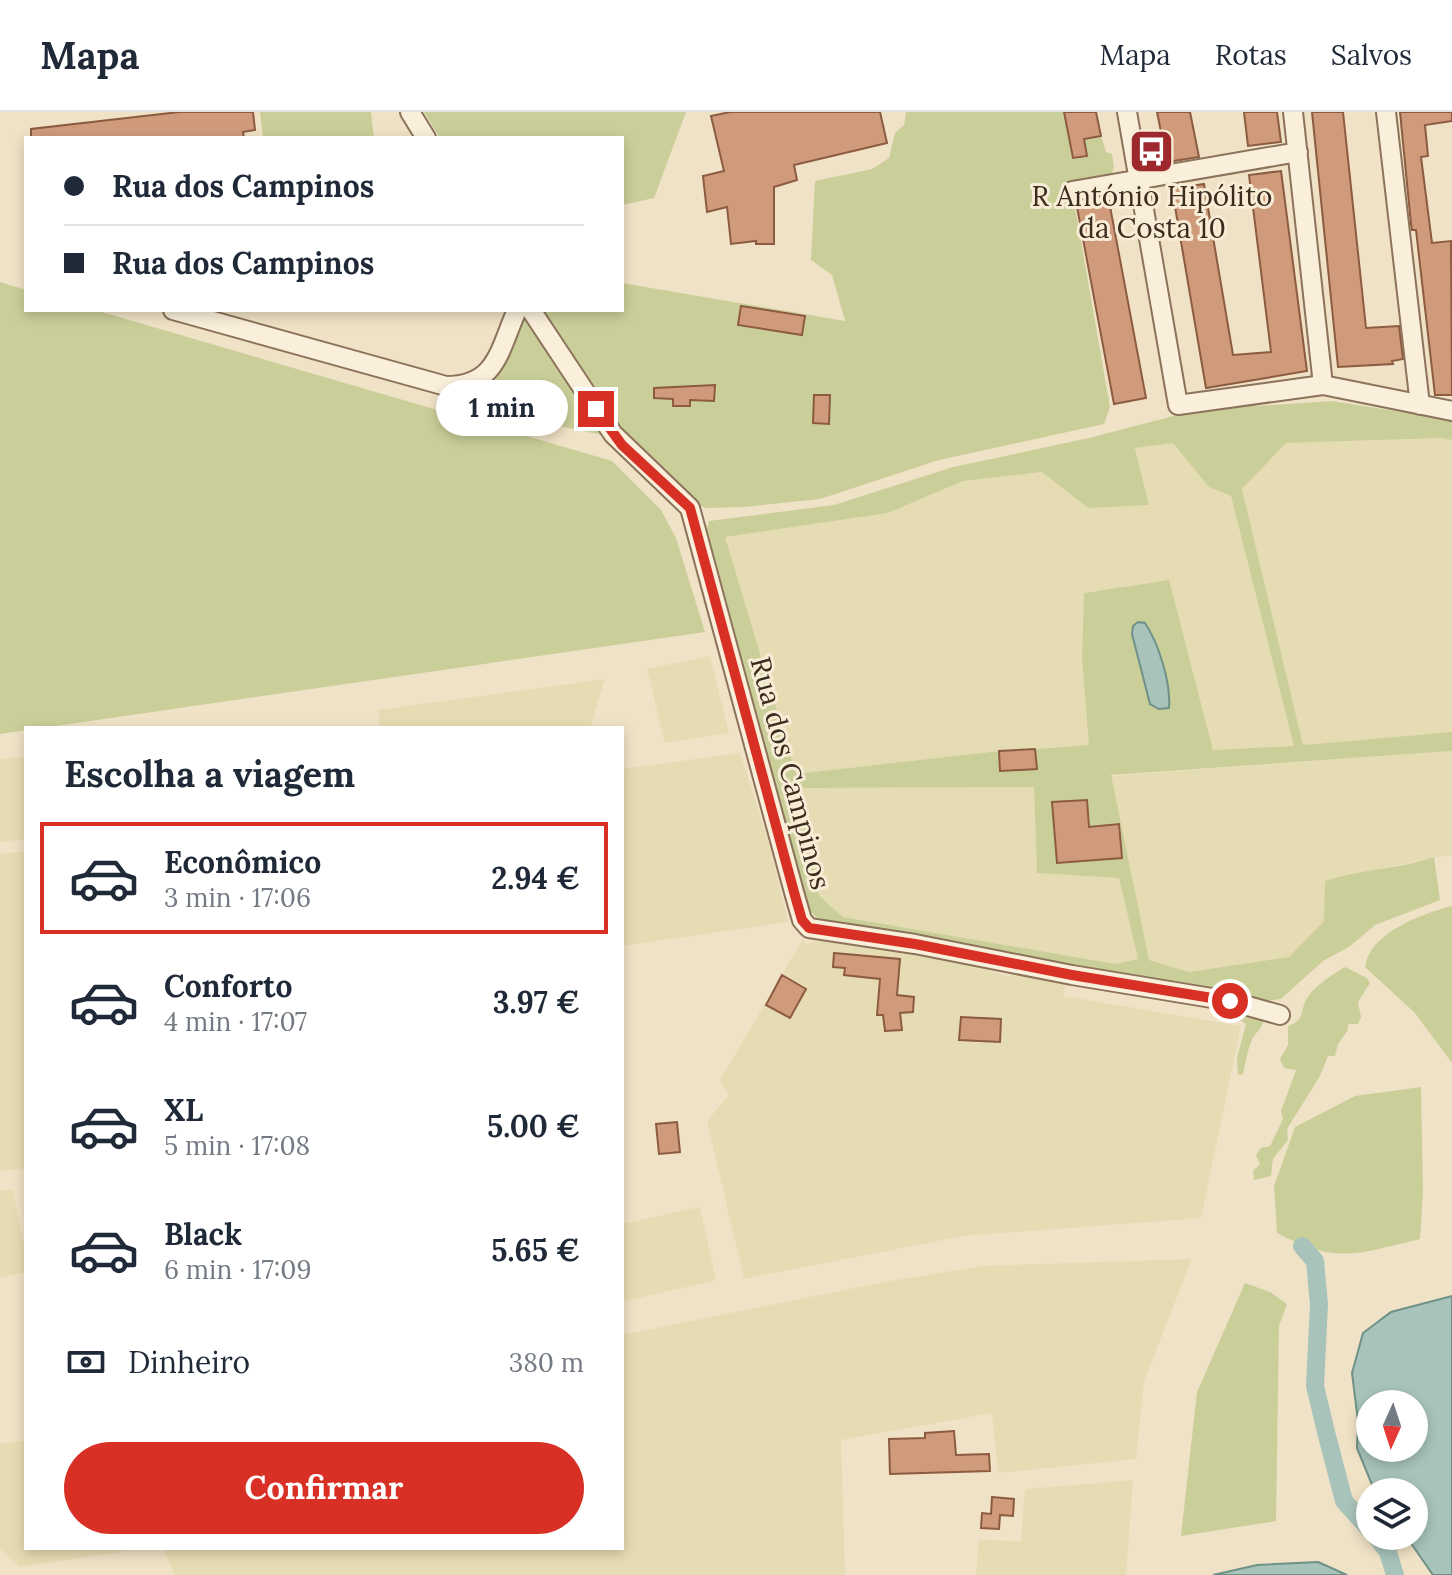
<!DOCTYPE html>
<html lang="pt">
<meta charset="utf-8">
<style>
body{margin:0;font-family:Lora,serif;background:#f2f2f3;color:#1f2937;height:100vh;display:flex;flex-direction:column;font-size:30px;white-space:nowrap}
*{box-sizing:border-box;margin:0}
p{font-size:26px;color:#747a83}
.icon{flex:none;width:44px;height:44px;fill:none;stroke:currentColor;stroke-width:2;stroke-linecap:round;stroke-linejoin:round}
.map{position:relative;flex:1;overflow:hidden}
.details{position:absolute;left:24px;top:614px;width:600px;height:824px;display:flex;flex-direction:column;background:#fff;border-radius:0px;box-shadow:0 4px 12px #0003}
.details>*{flex:none}
.hud{position:absolute;left:24px;top:24px;width:600px;height:176px;border-radius:0px;box-shadow:0 4px 12px #0003;display:grid;align-content:center;height:176px;padding:0 40px;background:#fff}
.needle{width:52px;rotate:183deg}
.fabs{position:absolute;left:1356px;top:1278px;display:grid;gap:16px}
.fabs a{display:grid;place-items:center;width:72px;height:72px;border-radius:50%;background:#fff;box-shadow:0 4px 12px #0003;font-size:40px}
.end{position:absolute;width:36px;height:36px;margin:-18px;border:10px solid #d93025;background:#fff;box-shadow:0 0 0 4px #fff}
.from{border-radius:50%}
.bubble{position:absolute;height:56px;border-radius:28px;background:#fff;box-shadow:0 4px 12px #0003;font-size:26px;font-weight:700;line-height:56px;text-align:center}
.hud b{display:flex;align-items:center;gap:28px;height:76px;font-size:30px}
.hud b+b{border-top:2px solid #e0e1e3}
.hud i{width:20px;height:20px;background:#1f2937}
ul{padding:0;list-style:none}
li{display:flex;align-items:center;gap:24px;height:112px;margin:0 16px 12px;padding:0 24px;border:4px solid transparent;border-radius:0px}
li div{flex:1}
li b{display:block;font-size:30px}
li em{font-style:normal;font-weight:700}
li.selected{border-color:#d93025}
li>.icon{width:72px;height:72px;stroke-width:1.5}
h2{padding:0 40px;font-size:36px;line-height:96px}
.pay{display:flex;align-items:center;gap:20px;height:88px;padding:0 40px;font-size:30px}
.pay p{margin-inline-start:auto}
.primary-button{display:flex;gap:16px;margin-top:auto;padding:16px 40px}
.primary-button a{flex:1;height:92px;border-radius:48px;background:#d93025;color:#fff;font-size:32px;font-weight:700;line-height:92px;text-align:center}
header{display:flex;align-items:center;gap:48px;box-sizing:border-box;height:112px;padding:0 40px;background:#fff;border-bottom:2px solid #e0e1e3}
header strong{font-size:38px}
nav{display:flex;gap:44px;margin-inline-start:auto;font-size:28px}
.map>svg:first-child{display:block}
</style>
<header>
<strong>Mapa</strong>
<nav><a>Mapa</a><a>Rotas</a><a>Salvos</a></nav>
</header>
<div class="map">
<svg width="1452" height="1463" viewBox="0 0 1452 1463">
<rect width="100%" height="100%" fill="#f0e2c6"/>
<path fill="#e6dcb3" d="M 1441,326 L 1452,328 L 1452,620 L 1303,633 L 1242,377 L 1286,331 Z
M 1173,330 L 1209,374 L 1231,384 L 1295,634 L 1213,638 L 1168,468 L 1084,481 L 1082,546 L 1090,633 L 999,639 L 796,662 L 724,425 L 888,401 L 963,369 L 1042,360 L 1088,396 L 1149,392 L 1135,336 Z
M 710,544 L 729,621 L 665,631 L 647,557 Z
M 605,567 L 590,616 L 380,616 L 378,598 Z
M 1452,639 L 1452,744 L 1434,745 L 1326,769 L 1324,809 L 1289,845 L 1189,860 L 1149,848 L 1110,664 Z
M 740,641 L 769,732 L 788,810 L 622,834 L 622,657 Z
M 26,644 L 26,727 L 0,730 L 0,647 Z
M 1034,675 L 1037,761 L 1119,766 L 1138,847 L 1116,852 L 843,805 L 819,784 L 798,676 Z
M 26,739 L 26,1056 L 0,1059 L 0,742 Z
M 803,827 L 806,832 L 821,829 L 920,841 L 991,854 L 994,861 L 1009,864 L 1014,859 L 1066,868 L 1064,884 L 1241,914 L 1201,1106 L 963,1124 L 744,1167 L 707,1009 L 729,983 L 720,968 Z
M 12,1077 L 26,1140 L 26,1160 L 0,1166 L 0,1079 Z
M 700,1095 L 716,1168 L 622,1190 L 622,1112 Z
M 1192,1147 L 1144,1269 L 1136,1347 L 998,1361 L 992,1301 L 841,1328 L 845,1463 L 175,1463 L 163,1436 L 622,1436 L 622,1223 L 884,1170 L 982,1154 Z
M 26,1328 L 26,1436 L 124,1436 L 127,1439 L 20,1455 L 0,1437 L 0,1332 Z
M 1133,1368 L 1126,1463 L 976,1463 L 979,1428 L 1021,1429 L 1025,1377 Z"/>
<path fill="#cacf99" fill-rule="evenodd" d="M 260,0 L 371,0 L 374,26 L 263,26 Z
M 424,0 L 686,0 L 654,86 L 622,93 L 622,26 L 440,26 Z
M 906,0 L 1064,0 L 1069,30 L 1101,24 L 1106,40 L 1112,42 L 1114,54 L 1111,66 L 1069,83 L 1074,89 L 1110,295 L 1104,312 L 939,348 L 820,387 L 744,395 L 706,396 L 697,392 L 619,317 L 541,198 L 622,198 L 622,171 L 845,209 L 832,163 L 811,148 L 815,69 L 872,57 L 889,46 L 895,21 L 904,13 Z
M 0,170 L 26,178 L 26,198 L 95,198 L 612,349 L 661,398 L 676,426 L 705,520 L 0,622 Z
M 525,201 L 604,321 L 602,323 L 485,298 L 457,287 L 476,281 L 494,265 Z
M 1332,289 L 1452,308 L 1452,328 L 1441,326 L 1286,331 L 1242,377 L 1303,633 L 1452,620 L 1452,639 L 1111,663 L 1149,848 L 1189,860 L 1289,845 L 1324,809 L 1325,769 C 1361,757 1399,757 1434,745 L 1440,788 L 1375,813 L 1349,835 L 1323,849 L 1281,887 L 1263,889 L 823,812 L 806,795 L 705,424 L 709,409 L 834,393 L 953,355 L 1089,326 L 1181,302 L 1248,291 L 1257,294 ZM 1173,331 L 1209,375 L 1231,384 L 1294,634 L 1213,638 L 1169,468 L 1084,481 L 1082,546 L 1089,633 L 1035,637 L 1036,657 L 1000,659 L 999,639 L 796,662 L 725,425 L 888,401 L 963,369 L 1042,360 L 1088,396 L 1149,393 L 1135,336 ZM 1151,520 L 1170,585 L 1150,592 L 1132,522 ZM 1034,675 L 1037,761 L 1119,766 L 1138,847 L 1116,852 L 843,805 L 819,784 L 798,676 Z
M 1452,794 L 1452,951 L 1415,901 L 1365,855 C 1370,820 1422,802 1452,794 Z
M 1345,855 L 1367,866 L 1370,871 L 1358,890 L 1361,905 L 1358,912 L 1348,912 L 1348,918 L 1338,932 L 1335,944 L 1328,944 L 1320,964 L 1287,1017 L 1288,1028 L 1273,1047 L 1271,1064 L 1254,1068 L 1253,1059 L 1260,1052 L 1256,1043 L 1261,1036 L 1270,1034 L 1283,1007 L 1281,999 L 1296,958 L 1284,956 L 1280,947 L 1288,933 L 1288,914 C 1304,908 1300,903 1305,890 C 1311,876 1333,862 1345,855 Z
M 1232,898 L 1258,901 L 1263,910 C 1261,919 1256,919 1252,928 C 1247,938 1246,951 1243,962 L 1238,963 L 1237,946 L 1246,912 L 1233,904 Z
M 1421,975 L 1423,1080 L 1420,1127 C 1357,1142 1337,1153 1277,1121 L 1274,1074 L 1295,1015 L 1355,984 Z
M 1245,1171 L 1270,1180 L 1287,1192 L 1279,1214 L 1276,1409 L 1181,1424 L 1197,1280 Z"/>
<path fill="#a8c3ba" stroke="#6e9288" stroke-width="2" fill-rule="evenodd" d="M 1138,510 L 1145,511 C 1159,532 1171,571 1169,596 L 1159,597 L 1150,592 L 1132,522 L 1133,514 Z
M 1452,1184 L 1452,1463 L 1433,1463 L 1406,1424 L 1414,1424 L 1414,1380 L 1375,1380 L 1357,1336 L 1358,1309 L 1352,1261 L 1363,1221 L 1391,1200 ZM 1370,1292 L 1414,1292 L 1414,1336 L 1370,1336 Z
M 1318,1450 L 1347,1463 L 1213,1463 L 1257,1453 Z"/>
<g fill="none" stroke-linecap="round" stroke-linejoin="round">
<path stroke="#a8c3ba" stroke-width="18" d="M 1302,1134 L 1315,1149 L 1319,1192 L 1315,1274 L 1326,1320 L 1344,1389 L 1370,1418
M 1376,1424 L 1388,1440 L 1395,1463"/>
</g>
<path fill="#cf9b7b" stroke="#8c5b40" stroke-width="2" d="M 179,0 L 253,0 L 255,18 L 243,20 L 244,26 L 31,26 L 31,17 Z
M 730,0 L 880,0 L 887,31 L 794,53 L 797,68 L 774,75 L 774,132 L 756,132 L 756,129 L 731,132 L 727,95 L 707,100 L 703,64 L 724,59 L 711,4 Z
M 1064,0 L 1096,0 L 1101,24 L 1084,27 L 1087,44 L 1073,46 Z
M 1157,0 L 1190,0 L 1199,45 L 1167,50 Z
M 1244,0 L 1277,0 L 1281,30 L 1248,34 Z
M 1312,0 L 1343,0 L 1366,216 L 1399,214 L 1403,247 L 1392,249 L 1393,252 L 1338,255 Z
M 1400,0 L 1452,0 L 1452,9 L 1425,13 L 1428,44 L 1421,45 L 1432,131 L 1451,129 L 1452,283 L 1435,283 L 1416,118 L 1412,118 L 1411,112 Z
M 1281,59 L 1307,259 L 1206,276 L 1172,77 L 1204,72 L 1233,243 L 1271,240 L 1249,63 Z
M 1109,89 L 1146,286 L 1114,292 L 1077,95 Z
M 741,194 L 805,204 L 802,223 L 738,213 Z
M 715,273 L 714,289 L 690,288 L 690,294 L 673,294 L 673,287 L 654,286 L 654,276 Z
M 814,283 L 830,283 L 829,312 L 813,311 Z
M 1035,637 L 1037,657 L 1000,659 L 999,639 Z
M 1087,688 L 1089,715 L 1119,712 L 1122,746 L 1057,751 L 1052,690 Z
M 834,841 L 900,847 L 897,883 L 914,885 L 913,900 L 900,901 L 902,918 L 885,919 L 883,903 L 877,903 L 880,867 L 844,863 L 845,856 L 833,855 Z
M 782,863 L 806,877 L 790,906 L 766,893 Z
M 961,905 L 1001,907 L 1000,930 L 959,928 Z
M 677,1010 L 680,1040 L 659,1042 L 656,1012 Z
M 954,1319 L 956,1343 L 989,1342 L 990,1359 L 890,1362 L 889,1327 L 925,1326 L 925,1321 Z
M 992,1385 L 1014,1387 L 1013,1404 L 1000,1403 L 999,1417 L 981,1416 L 982,1401 L 991,1402 Z"/>
<g fill="none" stroke-linecap="round" stroke-linejoin="round">
<defs>
<path id="street" d="M 410,0 L 426,26
M 1127,0 L 1178,293 L 1323,273 L 1452,299
M 1293,0 L 1323,273
M 1386,0 L 1420,293
M 1072,79 L 1298,40
M 173,198 L 446,274 C 497,274 499,238 517,198
M 531,198 L 613,322 L 690,396 L 794,780 L 802,808 L 809,816 L 915,832 L 1072,863 L 1230,889 L 1280,903"/>
</defs>
<use href="#street" stroke="#8c735b" stroke-width="22"/>
<use href="#street" stroke="#faefda" stroke-width="18"/>
</g>
<g fill="none" stroke-linecap="round" stroke-linejoin="round">
<path stroke="#d93025" stroke-width="10" d="M 596,297 L 622,333 L 690,396 L 794,780 L 802,808 L 809,816 L 915,832 L 1072,863 L 1230,889"/>
</g>
<defs>
<symbol id="bus-square" viewBox="-11 -11 22 22"><rect x="-9" y="-9" width="18" height="18" rx="4" fill="#9d292e" stroke="#f7ecd6"/><path d="M-5-6H5V4H4V6H2V4H-2V6H-4V4H-5ZM-3.5-4V0h7V-4ZM-3.5 1.2v1.5H-2V1.2ZM2 1.2v1.5H3.5V1.2Z" fill="#fff"/></symbol>
</defs>
<g fill-rule="evenodd">
<use href="#bus-square" x="1126" y="14" width="51" height="51"/>
</g>
<g text-anchor="middle" stroke-width="6" stroke-linejoin="round" paint-order="stroke">
<g font-size="28" fill="#3c2c1f" stroke="#f7ecd6">
<text x="1152" y="94">R António Hipólito<tspan x="1152" dy="32">da Costa 10</tspan></text>
</g>
<g font-size="28" fill="#3c2c1f" stroke="#f7ecd6">
<text transform="translate(791 661) rotate(75)" y="10">Rua dos Campinos</text>
</g>
</g>
</svg>
<div class="fabs">
<a><svg class="needle" viewBox="-14 -14 28 28"><path d="M0-13l5 13h-10z" fill="#e53935"/><path d="M0 13l5-13h-10z" fill="#747a83"/></svg></a>
<a><svg class="icon" aria-label="layers" viewBox="0 0 24 24"><path d="M12 4l9 5-9 5-9-5zM3 14l9 5 9-5"/></svg></a>
</div>
<i class="end from" style="left:1230px;top:889px"></i>
<i class="end" style="left:596px;top:297px"></i>
<div class="bubble" style="left:436px;top:268px;width:132px">1 min</div>
<div class="hud">
<b><i class="from"></i>Rua dos Campinos</b>
<b><i></i>Rua dos Campinos</b>
</div>
<section class="details">
<h2>Escolha a viagem</h2>
<ul>
<li class="selected"><svg class="icon" aria-label="car" viewBox="0 0 24 24"><path d="M5 17H2v-5l4-1 3-4h7l3 4 3 1v5h-3M9 17h6M6 11h13"/><circle cx="7" cy="17" r="2"/><circle cx="17" cy="17" r="2"/></svg><div><b>Econômico</b><p>3 min · 17:06</p></div><em>2.94 €</em></li>
<li><svg class="icon" aria-label="car" viewBox="0 0 24 24"><path d="M5 17H2v-5l4-1 3-4h7l3 4 3 1v5h-3M9 17h6M6 11h13"/><circle cx="7" cy="17" r="2"/><circle cx="17" cy="17" r="2"/></svg><div><b>Conforto</b><p>4 min · 17:07</p></div><em>3.97 €</em></li>
<li><svg class="icon" aria-label="car" viewBox="0 0 24 24"><path d="M5 17H2v-5l4-1 3-4h7l3 4 3 1v5h-3M9 17h6M6 11h13"/><circle cx="7" cy="17" r="2"/><circle cx="17" cy="17" r="2"/></svg><div><b>XL</b><p>5 min · 17:08</p></div><em>5.00 €</em></li>
<li><svg class="icon" aria-label="car" viewBox="0 0 24 24"><path d="M5 17H2v-5l4-1 3-4h7l3 4 3 1v5h-3M9 17h6M6 11h13"/><circle cx="7" cy="17" r="2"/><circle cx="17" cy="17" r="2"/></svg><div><b>Black</b><p>6 min · 17:09</p></div><em>5.65 €</em></li>
</ul>
<div class="pay"><svg class="icon" aria-label="cash" viewBox="0 0 24 24"><path d="M3 7h18v10H3z"/><circle cx="12" cy="12" r="2"/></svg>Dinheiro<p>380 m</p></div>
<div class="primary-button"><a>Confirmar</a></div>
</section>
</div>
